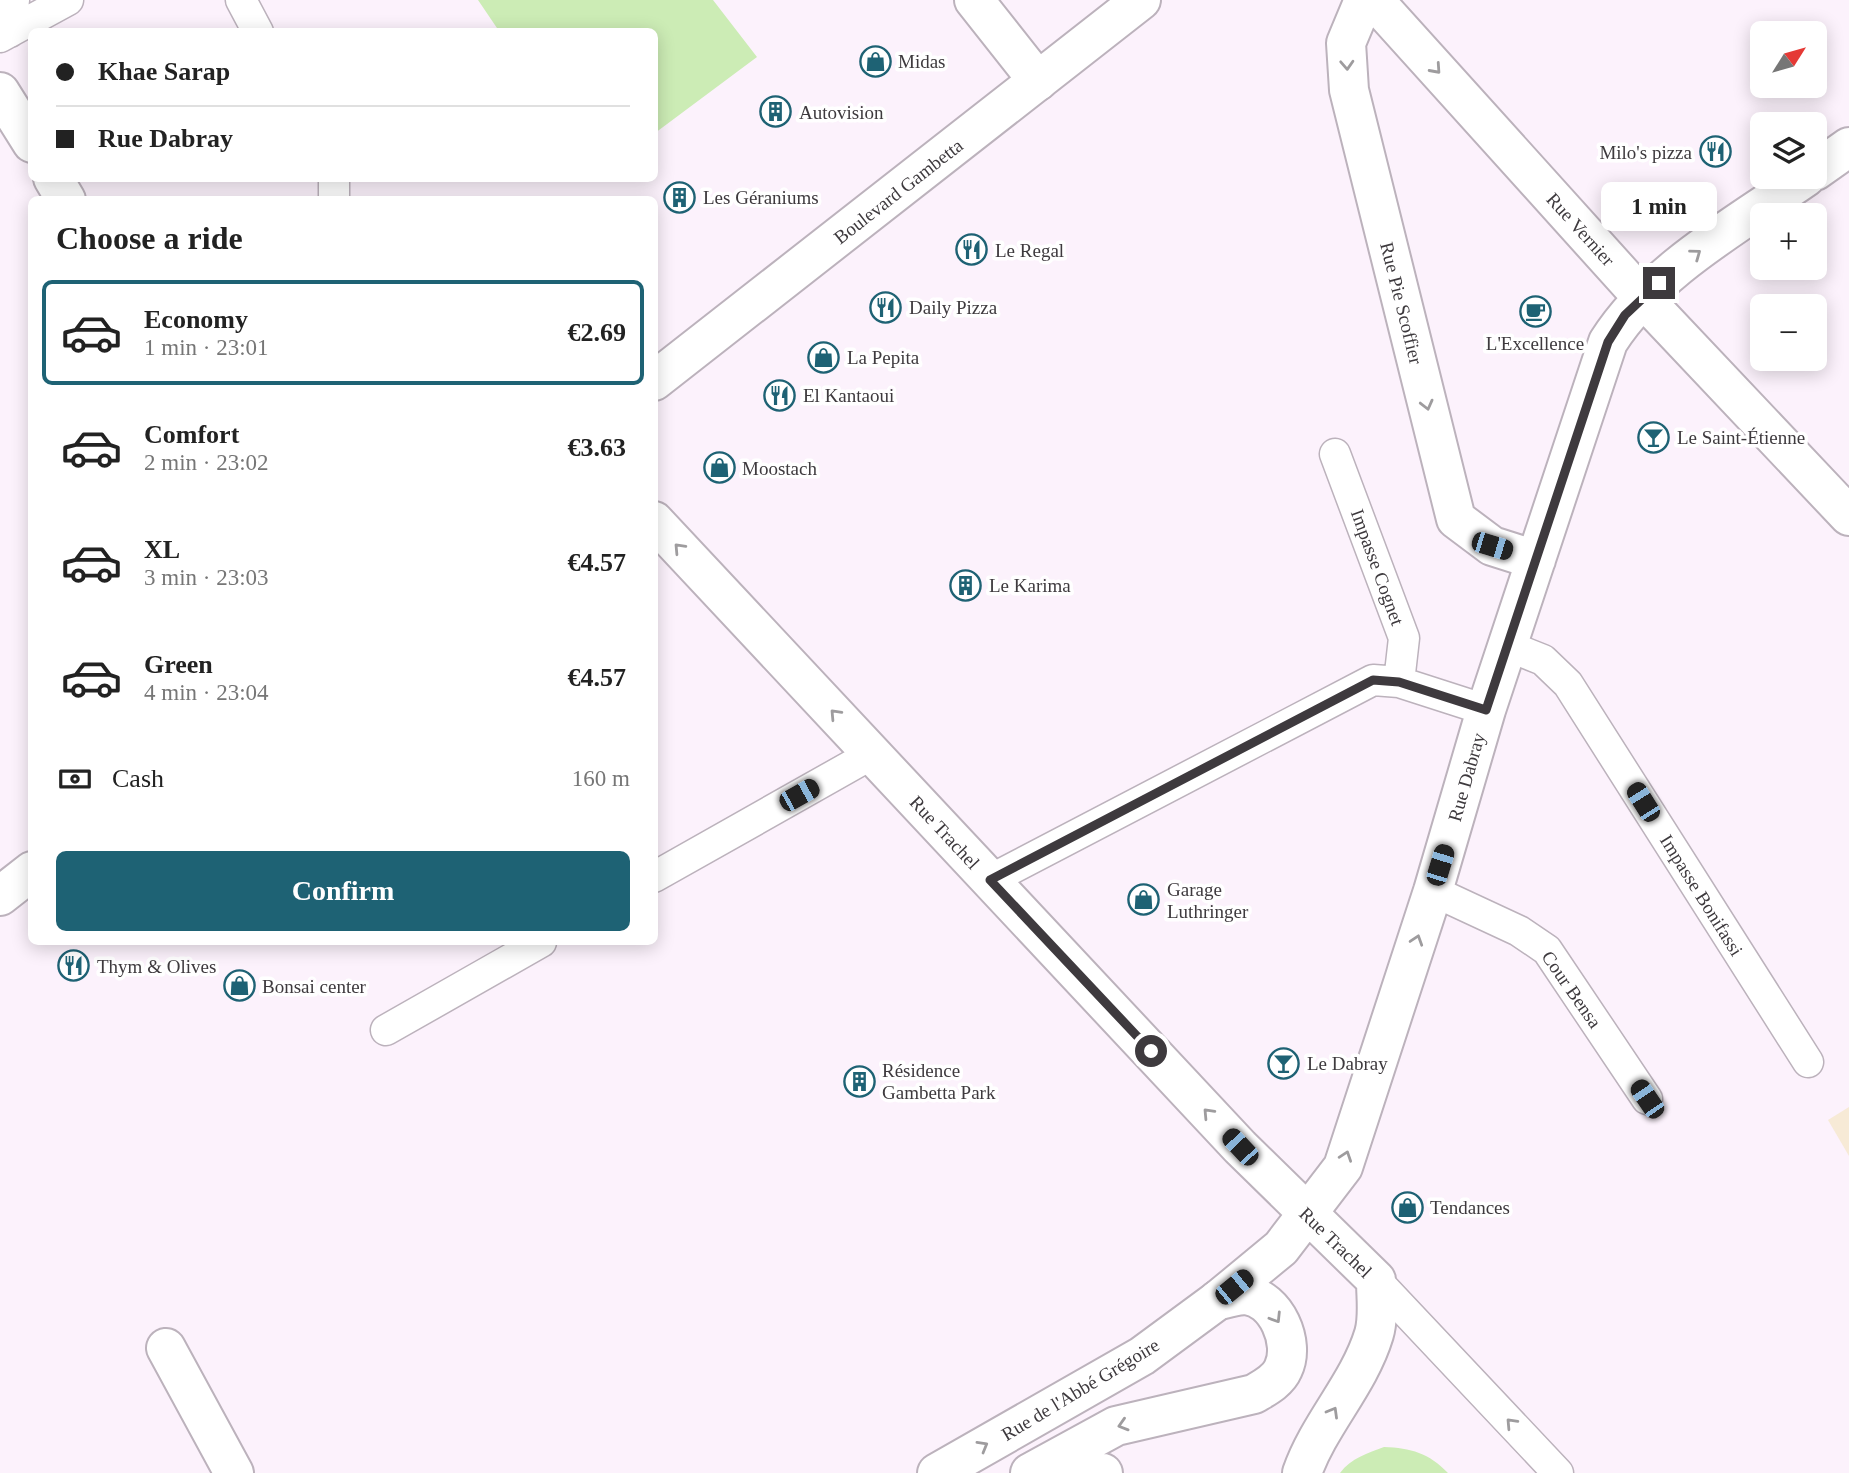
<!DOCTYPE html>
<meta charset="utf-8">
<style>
body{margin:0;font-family:Georgia,serif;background:#f2f2f2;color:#222;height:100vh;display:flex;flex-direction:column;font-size:26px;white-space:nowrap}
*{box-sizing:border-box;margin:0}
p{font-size:23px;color:#767676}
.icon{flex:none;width:38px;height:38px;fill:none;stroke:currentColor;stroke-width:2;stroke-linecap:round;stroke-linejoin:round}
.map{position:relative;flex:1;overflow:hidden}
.details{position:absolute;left:28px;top:196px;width:630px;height:749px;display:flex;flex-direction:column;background:#fff;border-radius:10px;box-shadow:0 4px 18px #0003}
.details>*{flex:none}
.top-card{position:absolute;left:28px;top:28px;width:630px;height:154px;border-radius:10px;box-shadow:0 4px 18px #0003;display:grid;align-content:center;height:154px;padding:0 28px;background:#fff}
.needle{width:46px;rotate:53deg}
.tools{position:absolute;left:1750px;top:21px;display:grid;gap:14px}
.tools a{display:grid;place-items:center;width:77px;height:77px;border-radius:10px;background:#fff;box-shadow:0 4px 18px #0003;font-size:35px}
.end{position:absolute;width:32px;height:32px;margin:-16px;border:9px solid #3e3a3e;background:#fff;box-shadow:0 0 0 4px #fff}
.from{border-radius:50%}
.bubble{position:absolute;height:49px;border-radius:10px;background:#fff;box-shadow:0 4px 18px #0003;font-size:23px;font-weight:700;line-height:49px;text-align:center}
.car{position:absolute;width:21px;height:42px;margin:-21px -10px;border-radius:9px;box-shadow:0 0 5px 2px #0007;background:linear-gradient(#222 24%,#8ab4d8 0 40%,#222 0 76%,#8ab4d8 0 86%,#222 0)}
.top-card b{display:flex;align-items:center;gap:24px;height:66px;font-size:26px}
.top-card b+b{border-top:2px solid #e0e0e0}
.top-card i{width:18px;height:18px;background:#222}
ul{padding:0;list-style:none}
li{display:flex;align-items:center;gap:21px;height:105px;margin:0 14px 10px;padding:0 14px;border:4px solid transparent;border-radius:10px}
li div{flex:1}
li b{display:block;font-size:26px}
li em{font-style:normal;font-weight:700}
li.selected{border-color:#1e6274}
li>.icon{width:63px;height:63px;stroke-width:1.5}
h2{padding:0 28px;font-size:32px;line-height:84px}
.pay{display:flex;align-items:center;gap:18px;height:77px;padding:0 28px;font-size:26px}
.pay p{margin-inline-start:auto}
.button{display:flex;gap:14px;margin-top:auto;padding:14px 28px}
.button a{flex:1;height:80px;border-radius:10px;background:#1e6274;color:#fff;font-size:28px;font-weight:700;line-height:80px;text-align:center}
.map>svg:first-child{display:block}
</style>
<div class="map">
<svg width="1849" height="1473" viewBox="0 0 1849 1473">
<rect width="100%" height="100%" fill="#fcf2fc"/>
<path fill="#f7ead6" d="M 1849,1107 L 1849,1156 L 1828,1120 Z"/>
<path fill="#ccecb5" d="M 478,0 L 713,0 L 757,57 L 655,133 L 654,32 L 499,31 Z
M 1384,1447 C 1411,1448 1429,1453 1448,1473 L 1340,1473 C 1351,1458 1368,1453 1384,1447 Z"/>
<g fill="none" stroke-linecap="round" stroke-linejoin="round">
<defs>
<path id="service" d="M 241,0 L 258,32
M 10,32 L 14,0
M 0,37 L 68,0
M 334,178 L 334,200
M 1335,454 L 1404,638 L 1399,682
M 1508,646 L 1543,660 L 1568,684 L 1808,1062
M 654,877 L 872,754
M 990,880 L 1373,680 L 1399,682 L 1486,710
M 1433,891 L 1519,931 L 1547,950 L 1647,1099
M 386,1030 L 541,942
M 1376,1280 L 1558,1473"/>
<path id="minor" d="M 974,0 L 1038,81
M 1364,0 L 1346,43 L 1349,90 L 1456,519 L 1492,546 L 1536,560
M 1374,0 L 1642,297 L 1849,516
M 0,92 L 32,143
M 1815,171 L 1849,147
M 53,178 L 66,200
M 654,521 L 1240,1147 L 1376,1280 C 1376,1298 1379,1317 1374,1334 C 1359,1384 1319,1424 1302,1473
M 1218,1300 L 1281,1248 L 1343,1167 L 1433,891 L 1486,710 L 1608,342 C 1654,270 1737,225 1806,177
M 166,1348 L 234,1473"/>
<path id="tertiary" d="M 937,1473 L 1142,1356 L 1218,1300"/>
<path id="primary" d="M 654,381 L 1141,0
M 0,896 L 32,871"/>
<path id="trunk" d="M 1030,1473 L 1116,1426 L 1254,1394 C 1264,1388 1278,1381 1283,1369 C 1296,1343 1276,1298 1246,1295 C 1237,1295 1226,1299 1218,1300
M 1062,1473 L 1103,1473"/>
</defs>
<use href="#service" stroke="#bcb2bc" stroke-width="33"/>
<use href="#minor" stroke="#bcb2bc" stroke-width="42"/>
<use href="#tertiary" stroke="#bcb2bc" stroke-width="42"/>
<use href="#primary" stroke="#bcb2bc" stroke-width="42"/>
<use href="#trunk" stroke="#bcb2bc" stroke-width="42"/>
<use href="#service" stroke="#fff" stroke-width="30"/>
<use href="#minor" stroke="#fff" stroke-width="38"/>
<use href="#tertiary" stroke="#fff" stroke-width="38"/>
<use href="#primary" stroke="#fff" stroke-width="38"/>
<use href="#trunk" stroke="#fff" stroke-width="38"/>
</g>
<defs><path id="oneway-chevron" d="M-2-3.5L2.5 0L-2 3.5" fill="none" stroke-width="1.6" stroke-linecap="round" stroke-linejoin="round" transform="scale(1.75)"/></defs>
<g stroke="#9e9c9e">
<use href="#oneway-chevron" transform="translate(1347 65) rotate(87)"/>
<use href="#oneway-chevron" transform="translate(1436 69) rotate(48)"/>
<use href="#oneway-chevron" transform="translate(1696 254) rotate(-36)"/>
<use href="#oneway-chevron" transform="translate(1427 405) rotate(76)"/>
<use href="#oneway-chevron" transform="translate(679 548) rotate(-133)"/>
<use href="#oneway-chevron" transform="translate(835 714) rotate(-133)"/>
<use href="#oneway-chevron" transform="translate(1417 940) rotate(-72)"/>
<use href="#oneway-chevron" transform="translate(1208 1113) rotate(-133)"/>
<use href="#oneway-chevron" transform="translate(1346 1156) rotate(-71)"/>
<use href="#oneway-chevron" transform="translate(1276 1318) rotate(58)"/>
<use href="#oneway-chevron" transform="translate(1333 1412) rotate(-60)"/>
<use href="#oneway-chevron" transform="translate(1511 1423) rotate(-133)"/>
<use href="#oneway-chevron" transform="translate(1123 1425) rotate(163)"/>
<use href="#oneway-chevron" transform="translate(983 1446) rotate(-30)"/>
</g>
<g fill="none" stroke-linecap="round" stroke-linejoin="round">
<path stroke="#3e3a3e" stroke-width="9" d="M 1151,1051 L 990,880 L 1373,680 L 1399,682 L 1486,710 L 1608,342 L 1625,315 L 1659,283"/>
</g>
<defs>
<symbol id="shop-ring" viewBox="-11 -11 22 22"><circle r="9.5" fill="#fff" stroke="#1e6274" stroke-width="1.5"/><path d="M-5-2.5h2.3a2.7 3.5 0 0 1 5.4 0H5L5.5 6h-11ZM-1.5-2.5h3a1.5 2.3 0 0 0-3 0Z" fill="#1e6274"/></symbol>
<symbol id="building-ring" viewBox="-11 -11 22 22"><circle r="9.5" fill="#fff" stroke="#1e6274" stroke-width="1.5"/><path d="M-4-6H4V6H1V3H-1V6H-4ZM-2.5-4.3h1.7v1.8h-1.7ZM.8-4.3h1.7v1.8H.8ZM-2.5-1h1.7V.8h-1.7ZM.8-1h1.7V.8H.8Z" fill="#1e6274"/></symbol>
<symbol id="restaurant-ring" viewBox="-11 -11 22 22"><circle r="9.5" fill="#fff" stroke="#1e6274" stroke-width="1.5"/><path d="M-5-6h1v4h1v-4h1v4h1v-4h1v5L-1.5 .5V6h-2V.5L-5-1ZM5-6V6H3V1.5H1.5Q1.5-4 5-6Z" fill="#1e6274"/></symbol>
<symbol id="cafe-ring" viewBox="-11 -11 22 22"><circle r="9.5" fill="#fff" stroke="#1e6274" stroke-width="1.5"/><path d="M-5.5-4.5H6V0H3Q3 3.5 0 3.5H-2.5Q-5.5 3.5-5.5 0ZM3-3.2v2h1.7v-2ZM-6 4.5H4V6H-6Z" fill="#1e6274"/></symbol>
<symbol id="bar-ring" viewBox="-11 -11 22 22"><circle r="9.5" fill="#fff" stroke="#1e6274" stroke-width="1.5"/><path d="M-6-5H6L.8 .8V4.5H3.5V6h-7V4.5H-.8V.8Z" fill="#1e6274"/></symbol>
</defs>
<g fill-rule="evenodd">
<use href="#shop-ring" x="858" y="44" width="35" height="35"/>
<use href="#building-ring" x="758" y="94" width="35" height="35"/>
<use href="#restaurant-ring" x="1698" y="134" width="35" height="35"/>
<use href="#building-ring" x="662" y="180" width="35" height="35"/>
<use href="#restaurant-ring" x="954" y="232" width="35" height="35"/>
<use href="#restaurant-ring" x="868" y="290" width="35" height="35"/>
<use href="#cafe-ring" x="1518" y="294" width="35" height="35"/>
<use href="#shop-ring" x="806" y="340" width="35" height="35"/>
<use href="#restaurant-ring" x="762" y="378" width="35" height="35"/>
<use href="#bar-ring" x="1636" y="420" width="35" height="35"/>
<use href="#shop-ring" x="702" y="450" width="35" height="35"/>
<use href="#building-ring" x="948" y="568" width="35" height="35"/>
<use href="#shop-ring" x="1126" y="882" width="35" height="35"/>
<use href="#restaurant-ring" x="56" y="948" width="35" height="35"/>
<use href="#shop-ring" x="222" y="968" width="35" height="35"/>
<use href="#bar-ring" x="1266" y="1046" width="35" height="35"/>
<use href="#building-ring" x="842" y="1064" width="35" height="35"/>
<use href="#shop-ring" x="1390" y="1190" width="35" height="35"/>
</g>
<g text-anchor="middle" stroke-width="7" stroke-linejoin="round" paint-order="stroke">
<g font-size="19" fill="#3e3a3e" stroke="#fff" text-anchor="start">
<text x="898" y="68">Midas</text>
<text x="799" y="119">Autovision</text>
<text x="1692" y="159" text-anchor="end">Milo's pizza</text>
<text x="703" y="204">Les Géraniums</text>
<text x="995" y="257">Le Regal</text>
<text x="909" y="314">Daily Pizza</text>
<text x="1535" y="350" text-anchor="middle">L'Excellence</text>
<text x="847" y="364">La Pepita</text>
<text x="803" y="402">El Kantaoui</text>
<text x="1677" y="444">Le Saint-Étienne</text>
<text x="742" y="475">Moostach</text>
<text x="989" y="592">Le Karima</text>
<text x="1167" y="896">Garage<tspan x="1167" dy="22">Luthringer</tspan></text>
<text x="97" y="973">Thym &amp; Olives</text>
<text x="262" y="993">Bonsai center</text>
<text x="1307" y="1070">Le Dabray</text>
<text x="882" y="1077">Résidence<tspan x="882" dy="22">Gambetta Park</tspan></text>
<text x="1430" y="1214">Tendances</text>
</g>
<g font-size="19" fill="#3e3a3e" stroke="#fff">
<text transform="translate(898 191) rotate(-38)" y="7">Boulevard Gambetta</text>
<text transform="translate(1581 229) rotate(48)" y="7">Rue Vernier</text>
<text transform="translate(1402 303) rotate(76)" y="7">Rue Pie Scoffier</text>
<text transform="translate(1378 567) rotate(70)" y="7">Impasse Cognet</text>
<text transform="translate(1466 777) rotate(-74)" y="7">Rue Dabray</text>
<text transform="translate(945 832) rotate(47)" y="7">Rue Trachel</text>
<text transform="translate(1702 895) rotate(58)" y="7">Impasse Bonifassi</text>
<text transform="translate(1572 989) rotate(55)" y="7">Cour Bensa</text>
<text transform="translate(1336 1242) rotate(44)" y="7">Rue Trachel</text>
<text transform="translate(1080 1389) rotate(-31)" y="7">Rue de l'Abbé Grégoire</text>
</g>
</g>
</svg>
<div class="tools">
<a><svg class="needle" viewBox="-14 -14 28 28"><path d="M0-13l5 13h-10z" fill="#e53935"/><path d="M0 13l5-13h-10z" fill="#767676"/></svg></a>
<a><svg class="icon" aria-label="layers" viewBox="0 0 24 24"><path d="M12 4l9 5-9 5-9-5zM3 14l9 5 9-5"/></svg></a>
<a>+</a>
<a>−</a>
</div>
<i class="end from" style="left:1151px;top:1051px"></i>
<i class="end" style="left:1659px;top:283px"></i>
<div class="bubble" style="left:1601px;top:182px;width:116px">1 min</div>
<i class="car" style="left:1492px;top:546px;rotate:107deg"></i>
<i class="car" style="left:799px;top:795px;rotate:61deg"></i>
<i class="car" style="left:1643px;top:802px;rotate:328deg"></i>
<i class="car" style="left:1440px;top:865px;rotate:17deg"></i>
<i class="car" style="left:1647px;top:1099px;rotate:326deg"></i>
<i class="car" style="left:1240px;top:1147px;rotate:317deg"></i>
<i class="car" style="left:1234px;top:1287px;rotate:51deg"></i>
<div class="top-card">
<b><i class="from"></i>Khae Sarap</b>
<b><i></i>Rue Dabray</b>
</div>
<section class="details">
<h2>Choose a ride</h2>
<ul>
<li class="selected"><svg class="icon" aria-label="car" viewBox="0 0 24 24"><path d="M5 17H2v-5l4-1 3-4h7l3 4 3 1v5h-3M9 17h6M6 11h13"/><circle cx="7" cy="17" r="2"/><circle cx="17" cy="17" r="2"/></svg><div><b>Economy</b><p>1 min · 23:01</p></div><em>€2.69</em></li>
<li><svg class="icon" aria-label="car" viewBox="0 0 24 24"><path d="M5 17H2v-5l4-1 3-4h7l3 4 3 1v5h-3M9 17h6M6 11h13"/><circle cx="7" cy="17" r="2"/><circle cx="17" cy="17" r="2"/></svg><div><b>Comfort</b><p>2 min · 23:02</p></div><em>€3.63</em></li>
<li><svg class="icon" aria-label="car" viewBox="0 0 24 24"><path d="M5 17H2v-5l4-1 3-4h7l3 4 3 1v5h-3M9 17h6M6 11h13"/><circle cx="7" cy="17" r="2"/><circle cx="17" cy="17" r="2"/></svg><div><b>XL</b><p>3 min · 23:03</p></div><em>€4.57</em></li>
<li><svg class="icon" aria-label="car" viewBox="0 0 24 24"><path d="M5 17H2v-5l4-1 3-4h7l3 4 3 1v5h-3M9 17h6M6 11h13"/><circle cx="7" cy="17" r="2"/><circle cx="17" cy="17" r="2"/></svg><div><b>Green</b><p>4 min · 23:04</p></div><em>€4.57</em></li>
</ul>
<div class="pay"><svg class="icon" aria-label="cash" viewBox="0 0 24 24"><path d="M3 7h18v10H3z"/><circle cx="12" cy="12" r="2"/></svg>Cash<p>160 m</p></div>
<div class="button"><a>Confirm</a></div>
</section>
</div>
